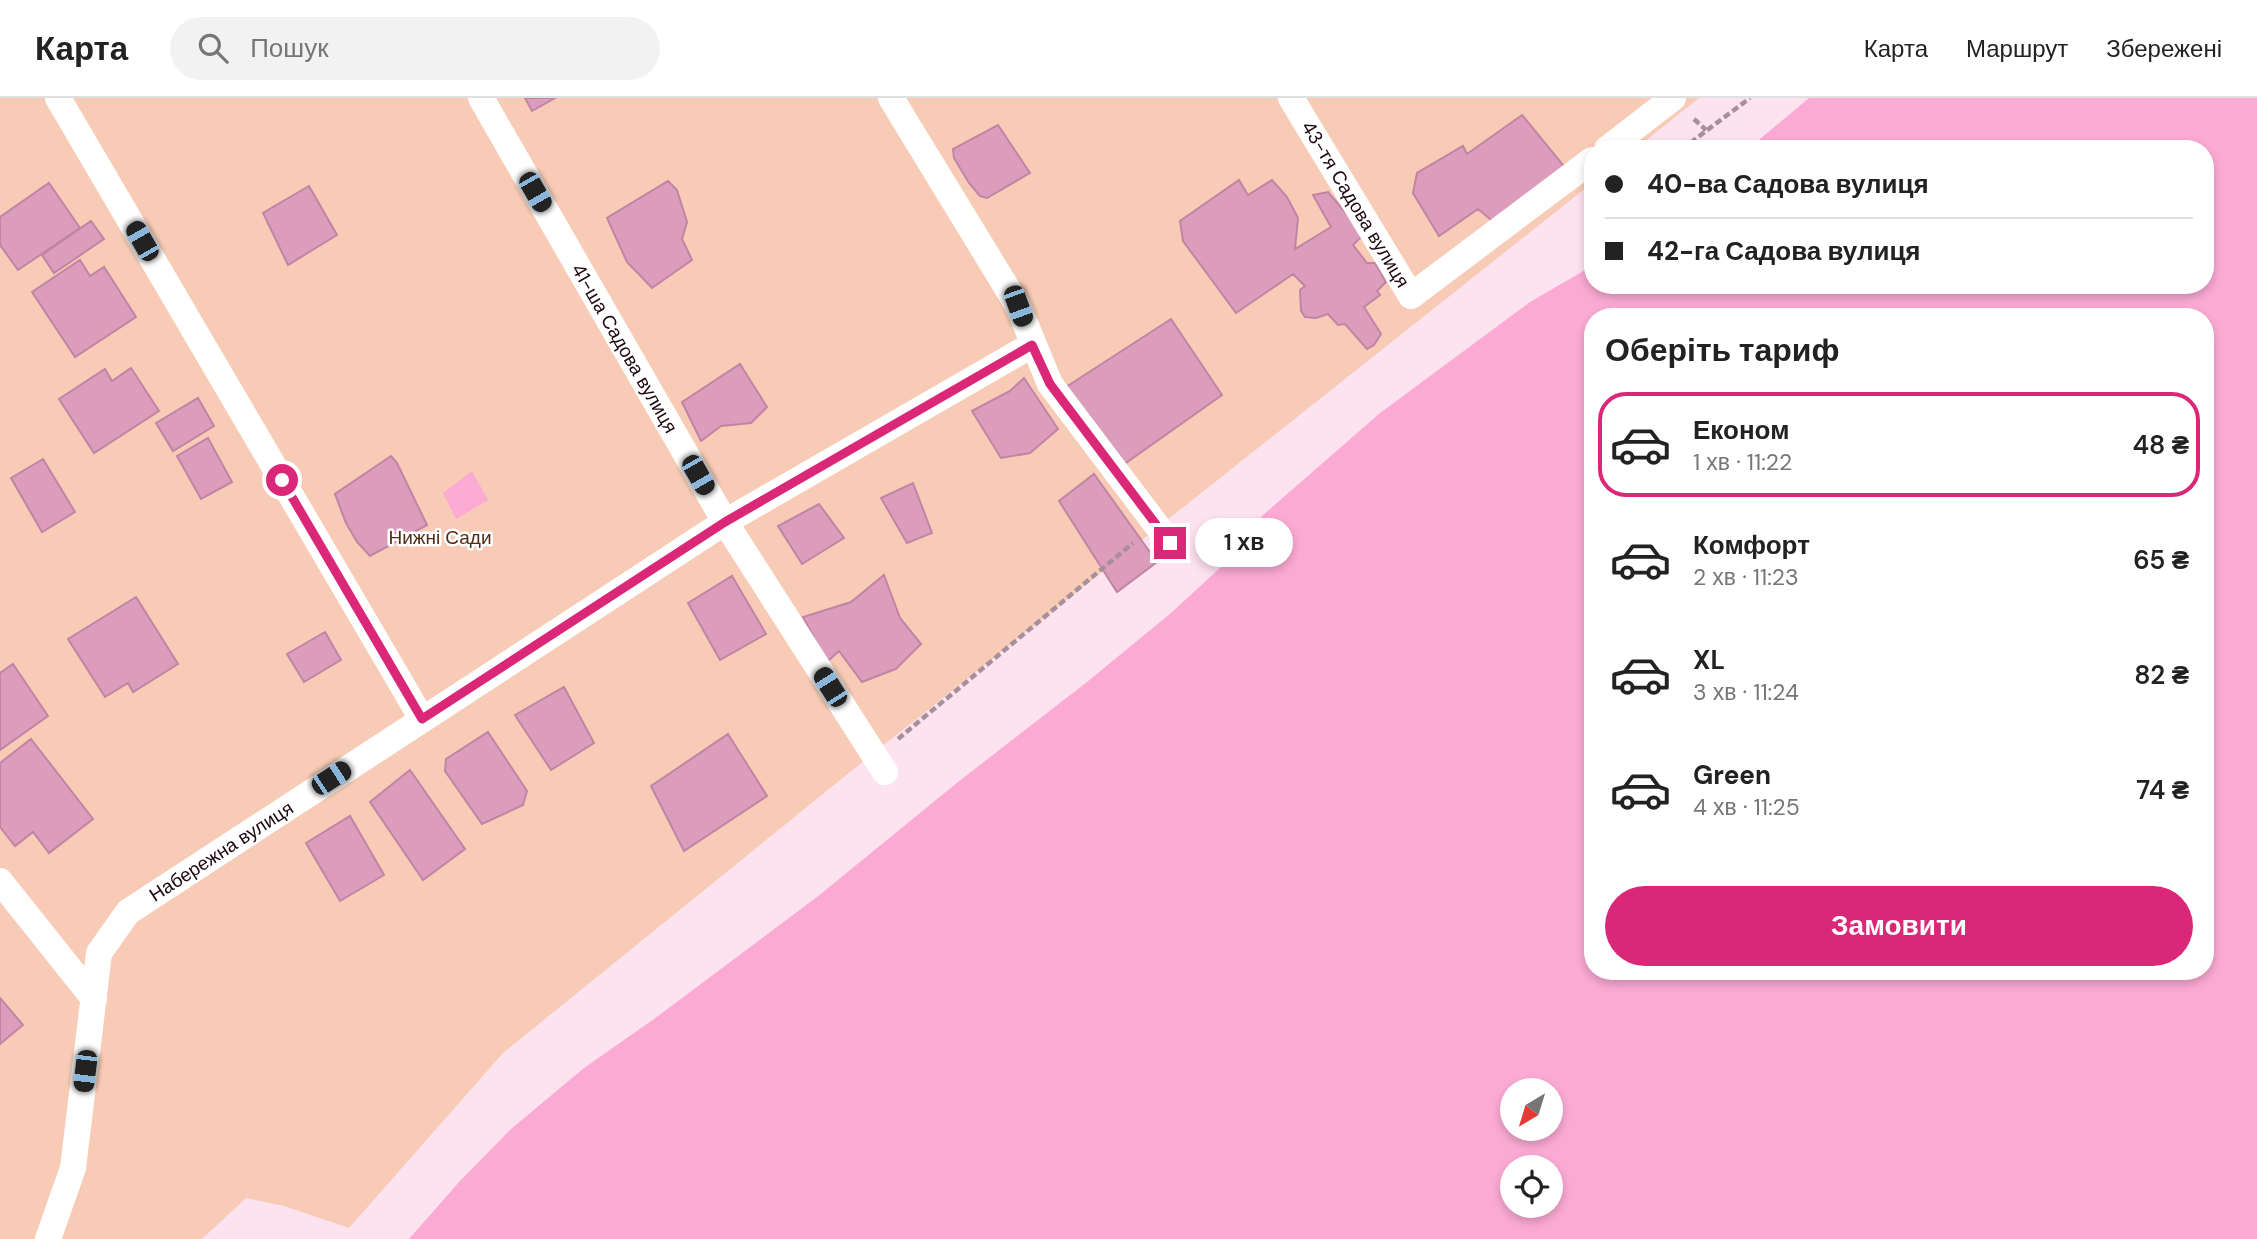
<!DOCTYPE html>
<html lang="uk">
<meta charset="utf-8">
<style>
body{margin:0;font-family:"DM Sans",sans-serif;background:#f2f2f2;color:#222;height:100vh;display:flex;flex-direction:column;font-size:26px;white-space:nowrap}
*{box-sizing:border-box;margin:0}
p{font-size:23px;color:#767676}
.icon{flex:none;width:38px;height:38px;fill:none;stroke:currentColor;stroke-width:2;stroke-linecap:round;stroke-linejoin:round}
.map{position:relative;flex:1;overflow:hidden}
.panel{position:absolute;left:1584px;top:210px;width:630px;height:672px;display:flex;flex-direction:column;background:#fff;border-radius:28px;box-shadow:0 4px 10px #0003}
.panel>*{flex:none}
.guide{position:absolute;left:1584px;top:42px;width:630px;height:154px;border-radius:28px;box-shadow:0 4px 10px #0003;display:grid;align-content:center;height:154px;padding:0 21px;background:#fff}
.needle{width:46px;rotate:218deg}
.tools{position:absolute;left:1500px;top:980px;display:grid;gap:14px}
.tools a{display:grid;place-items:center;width:63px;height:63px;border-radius:50%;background:#fff;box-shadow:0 4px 10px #0003;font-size:35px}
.end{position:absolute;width:32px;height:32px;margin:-16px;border:9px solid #db2777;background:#fff;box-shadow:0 0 0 4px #fff}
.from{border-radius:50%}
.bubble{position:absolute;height:49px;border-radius:24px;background:#fff;box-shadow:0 4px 10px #0003;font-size:23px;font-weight:600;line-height:49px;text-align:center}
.car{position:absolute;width:21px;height:42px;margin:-21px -10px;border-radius:9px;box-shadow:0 0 5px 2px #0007;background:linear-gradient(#222 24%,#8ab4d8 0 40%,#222 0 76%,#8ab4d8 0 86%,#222 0)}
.guide b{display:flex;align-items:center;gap:24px;height:66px;font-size:26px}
.guide b+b{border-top:2px solid #e0e0e0}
.guide i{width:18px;height:18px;background:#222}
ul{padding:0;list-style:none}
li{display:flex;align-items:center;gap:21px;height:105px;margin:0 14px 10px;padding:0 7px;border:4px solid transparent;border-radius:28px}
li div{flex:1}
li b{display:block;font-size:26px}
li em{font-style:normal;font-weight:600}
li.active{border-color:#db2777}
li>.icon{width:63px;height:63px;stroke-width:1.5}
h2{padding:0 21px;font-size:32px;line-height:84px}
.primary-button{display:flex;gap:14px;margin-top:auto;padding:14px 21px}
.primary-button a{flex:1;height:80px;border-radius:42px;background:#db2777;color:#fff;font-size:28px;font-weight:600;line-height:80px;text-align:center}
header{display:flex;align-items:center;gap:42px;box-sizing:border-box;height:98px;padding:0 35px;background:#fff;border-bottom:2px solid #e0e0e0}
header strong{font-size:33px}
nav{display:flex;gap:38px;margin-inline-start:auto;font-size:24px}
.search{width:490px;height:63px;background:#f2f2f2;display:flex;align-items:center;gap:18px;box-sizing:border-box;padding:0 24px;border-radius:38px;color:#767676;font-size:26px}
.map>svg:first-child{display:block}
</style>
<header>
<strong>Карта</strong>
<div class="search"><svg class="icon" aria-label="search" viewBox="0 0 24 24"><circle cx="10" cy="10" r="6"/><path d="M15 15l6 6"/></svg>Пошук</div>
<nav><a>Карта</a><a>Маршрут</a><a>Збережені</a></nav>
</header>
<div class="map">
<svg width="2257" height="1141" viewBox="0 0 2257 1141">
<rect width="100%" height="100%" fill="#fde2ef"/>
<path fill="#f7cbb5" d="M 0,0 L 1699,0 L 1635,51 L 1592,51 L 1592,85 L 871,657 L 503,955 L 349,1130 L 284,1108 L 246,1100 L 202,1141 L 0,1141 Z"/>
<path fill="#fbaad4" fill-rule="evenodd" d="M 1809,0 L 2257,0 L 2257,1141 L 409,1141 L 460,1083 L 511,1031 L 584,970 L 654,921 L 817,799 L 958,684 L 1087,584 L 1171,515 L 1221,469 L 1263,417 L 1380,315 L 1530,204 L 1592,168 L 1592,187 L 2205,187 L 2205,51 L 1748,51 ZM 1592,219 L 2205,219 L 2205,873 L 1592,873 ZM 1512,992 L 1550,992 L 1550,1031 L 1512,1031 ZM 1512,1069 L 1550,1069 L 1550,1108 L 1512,1108 Z
M 472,373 L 488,402 L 456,421 L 443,395 Z"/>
<path fill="#dc9dbd" stroke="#c184a4" stroke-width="2" d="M 525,0 L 555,0 L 532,13 Z
M 1522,17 L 1568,73 L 1496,126 L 1478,111 L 1439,138 L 1413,95 L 1417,75 L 1463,48 L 1467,56 Z
M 998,27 L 1030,75 L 987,100 L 980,98 L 969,85 L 954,60 L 953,51 Z
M 1239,82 L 1248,97 L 1272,82 L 1287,99 L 1298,120 L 1295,151 L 1331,129 L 1313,97 L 1328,94 L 1364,136 L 1353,147 L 1367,165 L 1375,165 L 1386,184 L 1377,193 L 1380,197 L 1364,209 L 1381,236 L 1374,247 L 1367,251 L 1345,226 L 1338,227 L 1328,216 L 1316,220 L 1305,219 L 1301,213 L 1300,192 L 1305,188 L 1293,176 L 1236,215 L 1183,143 L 1180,123 Z
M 668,83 L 677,92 L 687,124 L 682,141 L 692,162 L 652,190 L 627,164 L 607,120 Z
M 49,85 L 80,130 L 18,172 L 0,147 L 0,119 Z
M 309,88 L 337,137 L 288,167 L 263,115 Z
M 91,123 L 104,141 L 54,175 L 42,157 Z
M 80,162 L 90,178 L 104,169 L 136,219 L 75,259 L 32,194 Z
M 1171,221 L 1222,297 L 1120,369 L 1063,291 Z
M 740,266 L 767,309 L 751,325 L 721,328 L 701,343 L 682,304 Z
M 131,270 L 159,313 L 94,355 L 59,301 L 105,271 L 112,283 Z
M 1024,280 L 1058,331 L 1030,355 L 1001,360 L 972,313 L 1010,293 Z
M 198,300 L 214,328 L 173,353 L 156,325 Z
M 208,340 L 232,384 L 201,401 L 177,358 Z
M 391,358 L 397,365 L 427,427 L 370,458 L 357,444 L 346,425 L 335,396 Z
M 43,361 L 75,414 L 42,434 L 11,380 Z
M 1094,376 L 1157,464 L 1117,494 L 1059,403 Z
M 913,385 L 932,435 L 907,445 L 881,400 Z
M 819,406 L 844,440 L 802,466 L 778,428 Z
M 884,477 L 900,520 L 921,546 L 896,571 L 862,584 L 839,553 L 827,564 L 803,519 L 851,504 Z
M 732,478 L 766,536 L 720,562 L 688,505 Z
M 136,499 L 178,566 L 133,594 L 128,585 L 105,599 L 68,541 Z
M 325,534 L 341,562 L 304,584 L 287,556 Z
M 13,566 L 48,618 L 0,652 L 0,575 Z
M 564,589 L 594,645 L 551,672 L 515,617 Z
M 488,634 L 527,693 L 523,707 L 482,726 L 445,673 L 446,661 Z
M 728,636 L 767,698 L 684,753 L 651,688 Z
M 31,641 L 93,721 L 49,755 L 33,734 L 15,748 L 0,729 L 0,665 Z
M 410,672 L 465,751 L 423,782 L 370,704 Z
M 350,718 L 384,777 L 340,803 L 306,745 Z
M 0,900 L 23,927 L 0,946 Z"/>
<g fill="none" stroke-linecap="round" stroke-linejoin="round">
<path stroke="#a88f9c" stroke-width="4.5" stroke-dasharray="7 3.5" stroke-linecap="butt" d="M 1694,21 L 1706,32
M 1682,51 L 1750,0
M 898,641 L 1133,445"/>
<path stroke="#fff" stroke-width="26" d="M 58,0 L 422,621
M 481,0 L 725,424 L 885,674
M 891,0 L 1018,208 L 1050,286 L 1170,445
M 1291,0 L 1411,198 L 1592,62
M 1607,51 L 1673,0
M 0,783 L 94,901
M 48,1141 L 73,1070 L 99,855 L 128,814 L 725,424 L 1032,247"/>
</g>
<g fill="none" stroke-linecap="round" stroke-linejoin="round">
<path stroke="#db2777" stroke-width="9" d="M 282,382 L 422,621 L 725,424 L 1032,247 L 1050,286 L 1170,445"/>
</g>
<g text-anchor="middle" stroke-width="5" stroke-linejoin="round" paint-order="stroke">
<g font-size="19" fill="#1d0713" stroke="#fff">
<text transform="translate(1356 106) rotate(59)" y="7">43-тя Садова вулиця</text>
<text transform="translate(625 250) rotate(60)" y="7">41-ша Садова вулиця</text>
<text transform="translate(221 753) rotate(-33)" y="7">Набережна вулиця</text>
</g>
<g font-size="19" fill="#522b16" stroke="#fff">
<text x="440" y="446">Нижні Сади</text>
</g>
</g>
</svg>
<div class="tools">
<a><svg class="needle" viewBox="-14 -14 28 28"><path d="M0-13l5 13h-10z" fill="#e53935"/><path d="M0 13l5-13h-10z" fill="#767676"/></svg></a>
<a><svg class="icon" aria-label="locate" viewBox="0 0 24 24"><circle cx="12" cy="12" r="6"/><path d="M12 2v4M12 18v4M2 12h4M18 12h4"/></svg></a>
</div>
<i class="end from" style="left:282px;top:382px"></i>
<i class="end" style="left:1170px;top:445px"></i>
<div class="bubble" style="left:1195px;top:420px;width:98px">1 хв</div>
<i class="car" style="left:535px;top:94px;rotate:150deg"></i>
<i class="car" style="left:142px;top:143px;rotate:330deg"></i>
<i class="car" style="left:1018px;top:208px;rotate:160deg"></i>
<i class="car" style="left:698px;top:377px;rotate:150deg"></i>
<i class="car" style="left:830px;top:589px;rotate:328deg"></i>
<i class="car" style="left:331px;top:680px;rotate:57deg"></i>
<i class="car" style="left:85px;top:973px;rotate:187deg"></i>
<div class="guide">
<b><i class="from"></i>40-ва Садова вулиця</b>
<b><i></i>42-га Садова вулиця</b>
</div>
<section class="panel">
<h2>Оберіть тариф</h2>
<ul>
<li class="active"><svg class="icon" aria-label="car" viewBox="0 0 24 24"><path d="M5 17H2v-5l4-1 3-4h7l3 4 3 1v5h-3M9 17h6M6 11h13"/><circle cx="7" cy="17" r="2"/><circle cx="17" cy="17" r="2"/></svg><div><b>Економ</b><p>1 хв · 11:22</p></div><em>48 ₴</em></li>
<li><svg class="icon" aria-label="car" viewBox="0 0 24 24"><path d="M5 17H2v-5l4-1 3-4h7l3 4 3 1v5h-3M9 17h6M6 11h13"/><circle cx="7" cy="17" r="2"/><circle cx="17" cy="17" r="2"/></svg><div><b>Комфорт</b><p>2 хв · 11:23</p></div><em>65 ₴</em></li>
<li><svg class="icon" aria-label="car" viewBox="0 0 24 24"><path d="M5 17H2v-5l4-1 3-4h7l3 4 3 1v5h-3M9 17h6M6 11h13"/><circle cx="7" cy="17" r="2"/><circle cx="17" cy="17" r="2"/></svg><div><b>XL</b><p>3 хв · 11:24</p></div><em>82 ₴</em></li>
<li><svg class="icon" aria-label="car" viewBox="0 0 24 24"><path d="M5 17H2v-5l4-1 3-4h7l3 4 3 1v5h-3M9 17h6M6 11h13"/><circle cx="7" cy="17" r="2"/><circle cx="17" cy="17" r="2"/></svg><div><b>Green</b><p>4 хв · 11:25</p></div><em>74 ₴</em></li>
</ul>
<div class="primary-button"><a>Замовити</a></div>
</section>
</div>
